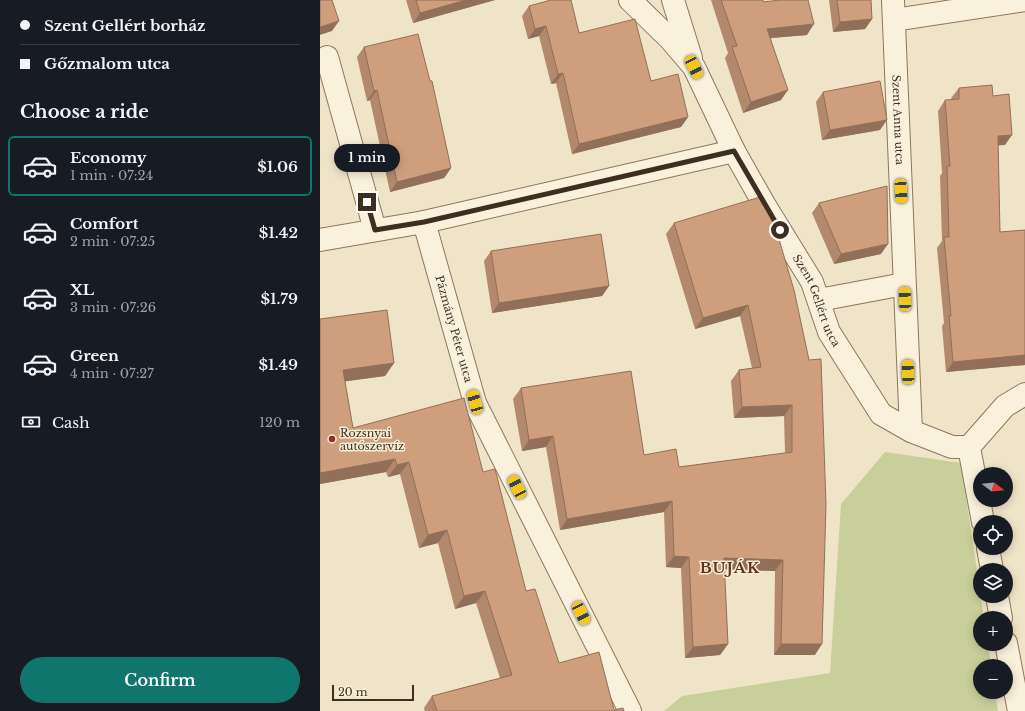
<!DOCTYPE html>
<meta charset="utf-8">
<style>
body{margin:0;font-family:"Libre Baskerville",serif;background:#242831;color:#f1f3f6;height:100vh;display:flex;flex-direction:column;font-size:15px;white-space:nowrap}
*{box-sizing:border-box;margin:0}
p{font-size:13px;color:#9ea1a6}
.icon{flex:none;width:22px;height:22px;fill:none;stroke:currentColor;stroke-width:2;stroke-linecap:round;stroke-linejoin:round}
.map{position:relative;flex:1;overflow:hidden}
.sheet{display:flex;flex-direction:column;background:#171b24;width:320px}
.sheet>*{flex:none}
.banner{display:grid;align-content:center;height:88px;padding:0 20px;background:#171b24}
.needle{width:26px;rotate:106deg}
.buttons{position:absolute;left:653px;top:467px;display:grid;gap:8px}
.buttons a{display:grid;place-items:center;width:40px;height:40px;border-radius:50%;background:#171b24;box-shadow:0 2px 10px #0003;font-size:20px}
.scale{position:absolute;left:12px;bottom:10px;width:82px;box-sizing:border-box;padding-left:4px;border:2px solid #3d2e20;border-top:0;font-size:11px;line-height:14px;white-space:nowrap;color:#3d2e20;-webkit-text-stroke:3px #f7eed8;paint-order:stroke}
.end{position:absolute;width:18px;height:18px;margin:-9px;border:5px solid #3d2e20;background:#fff;box-shadow:0 0 0 2px #fff}
.from{border-radius:50%}
.bubble{position:absolute;height:28px;border-radius:14px;background:#171b24;box-shadow:0 2px 10px #0003;font-size:13px;font-weight:600;line-height:28px;text-align:center}
.car{position:absolute;width:12px;height:24px;margin:-12px -6px;border-radius:5px;box-shadow:0 0 3px 1px #0007;background:linear-gradient(#f5c518 24%,#345 0 40%,#f5c518 0 76%,#345 0 86%,#f5c518 0)}
.banner b{display:flex;align-items:center;gap:14px;height:38px;font-size:15px}
.banner b+b{border-top:1px solid #363941}
.banner i{width:10px;height:10px;background:#f1f3f6}
ul{padding:0;list-style:none}
li{display:flex;align-items:center;gap:12px;height:60px;margin:0 8px 6px;padding:0 12px;border:2px solid transparent;border-radius:6px}
li div{flex:1}
li b{display:block;font-size:15px}
li em{font-style:normal;font-weight:600}
li.active{border-color:#0f766e}
li>.icon{width:36px;height:36px;stroke-width:1.5}
h2{padding:0 20px;font-size:18px;line-height:48px}
.pay{display:flex;align-items:center;gap:10px;height:44px;padding:0 20px;font-size:15px}
.pay p{margin-inline-start:auto}
.cta{display:flex;gap:8px;margin-top:auto;padding:8px 20px}
.cta a{flex:1;height:46px;border-radius:24px;background:#0f766e;color:#fff;font-size:16px;font-weight:600;line-height:46px;text-align:center}
main{display:flex;flex:1;min-height:0}
.map>svg:first-child{display:block}
</style>
<main>
<section class="sheet">
<div class="banner">
<b><i class="from"></i>Szent Gellért borház</b>
<b><i></i>Gőzmalom utca</b>
</div>
<h2>Choose a ride</h2>
<ul>
<li class="active"><svg class="icon" aria-label="car" viewBox="0 0 24 24"><path d="M5 17H2v-5l4-1 3-4h7l3 4 3 1v5h-3M9 17h6M6 11h13"/><circle cx="7" cy="17" r="2"/><circle cx="17" cy="17" r="2"/></svg><div><b>Economy</b><p>1 min · 07:24</p></div><em>$1.06</em></li>
<li><svg class="icon" aria-label="car" viewBox="0 0 24 24"><path d="M5 17H2v-5l4-1 3-4h7l3 4 3 1v5h-3M9 17h6M6 11h13"/><circle cx="7" cy="17" r="2"/><circle cx="17" cy="17" r="2"/></svg><div><b>Comfort</b><p>2 min · 07:25</p></div><em>$1.42</em></li>
<li><svg class="icon" aria-label="car" viewBox="0 0 24 24"><path d="M5 17H2v-5l4-1 3-4h7l3 4 3 1v5h-3M9 17h6M6 11h13"/><circle cx="7" cy="17" r="2"/><circle cx="17" cy="17" r="2"/></svg><div><b>XL</b><p>3 min · 07:26</p></div><em>$1.79</em></li>
<li><svg class="icon" aria-label="car" viewBox="0 0 24 24"><path d="M5 17H2v-5l4-1 3-4h7l3 4 3 1v5h-3M9 17h6M6 11h13"/><circle cx="7" cy="17" r="2"/><circle cx="17" cy="17" r="2"/></svg><div><b>Green</b><p>4 min · 07:27</p></div><em>$1.49</em></li>
</ul>
<div class="pay"><svg class="icon" aria-label="cash" viewBox="0 0 24 24"><path d="M3 7h18v10H3z"/><circle cx="12" cy="12" r="2"/></svg>Cash<p>120 m</p></div>
<div class="cta"><a>Confirm</a></div>
</section>
<div class="map">
<svg width="705" height="711" viewBox="0 0 705 711">
<rect width="100%" height="100%" fill="#f0e4c8"/>
<path fill="#c9cf9b" d="M 565,452 L 641,463 L 664,618 L 660,618 L 660,644 L 668,644 L 671,666 L 660,666 L 660,692 L 675,692 L 678,711 L 344,711 L 362,696 L 510,673 L 521,504 Z"/>
<g fill="none" stroke-linecap="round" stroke-linejoin="round">
<defs>
<g id="minor">
<path id="s1" d="M 310,0 L 350,39 L 374,67 L 414,151 L 444,204 L 492,282 L 509,332 L 561,414 L 591,431 L 632,447 L 649,447 L 685,406 L 705,394"/>
<path d="M 353,0 L 371,58"/>
<path id="s2" d="M 573,0 L 591,431"/>
<path d="M 574,20 L 705,0"/>
<path d="M 7,57 L 55,230"/>
<path id="s3" d="M 104,222 L 155,403 L 310,711"/>
<path d="M 0,240 L 104,222 L 414,151"/>
<path d="M 499,300 L 584,284"/>
<path d="M 649,447 L 663,522"/>
<path d="M 668,548 L 672,570"/>
<path d="M 677,596 L 681,618"/>
<path d="M 686,643 L 699,711"/>
</g>
</defs>
<use href="#minor" stroke="#8d765c" stroke-width="24"/>
<use href="#minor" stroke="#faf1dc" stroke-width="22"/>
</g>
<path fill="#b2896c" d="M 86,0 L 175,0 L 93,23 Z
M 391,0 L 443,0 L 443,2 L 487,35 L 451,38 L 461,100 L 423,113 L 405,58 L 408,53 Z
M 509,0 L 551,0 L 552,19 L 545,29 L 513,32 Z
M 209,6 L 259,33 L 331,81 L 368,117 L 361,127 L 252,154 L 236,83 L 231,84 L 219,36 L 208,39 L 202,16 Z
M 44,47 L 131,168 L 124,178 L 70,192 L 50,100 L 47,101 L 37,57 Z
M 639,88 L 673,96 L 685,145 L 678,145 L 680,232 L 705,230 L 705,365 L 626,372 L 622,326 L 624,323 L 617,248 L 622,241 L 620,176 L 622,173 L 618,111 L 625,100 L 632,100 L 631,98 Z
M 503,92 L 560,130 L 502,140 L 496,102 Z
M 499,203 L 561,254 L 514,264 L 492,213 Z
M 354,223 L 474,290 L 495,655 L 454,655 L 455,571 L 404,569 L 408,644 L 400,655 L 365,658 L 361,568 L 346,567 L 344,512 L 240,530 L 226,447 L 202,451 L 193,399 L 201,388 L 324,455 L 359,467 L 465,453 L 464,416 L 414,418 L 411,381 L 419,370 L 432,368 L 420,316 L 375,329 L 346,234 Z
M 171,251 L 289,286 L 282,296 L 172,313 L 164,261 Z
M 0,319 L 74,363 L 65,376 L 25,381 L 33,428 L 163,472 L 206,591 L 239,663 L 294,710 L 304,711 L 105,711 L 104,708 L 112,696 L 180,678 L 156,603 L 135,609 L 118,543 L 99,548 L 80,474 L 68,477 L 66,472 L 0,484 Z"/>
<path fill="#916f58" d="M 146,0 L 175,0 L 93,23 L 100,13 Z
M 552,19 L 545,29 L 513,32 L 520,22 Z
M 19,21 L 12,31 L 0,35 L 0,27 Z
M 494,24 L 487,35 L 440,39 L 447,29 Z
M 226,26 L 219,36 L 208,39 L 215,29 Z
M 243,73 L 236,83 L 231,84 L 238,74 Z
M 57,90 L 50,100 L 47,101 L 54,91 Z
M 468,90 L 461,100 L 423,113 L 431,102 Z
M 368,117 L 361,127 L 252,154 L 259,144 Z
M 567,120 L 560,130 L 502,140 L 510,130 Z
M 692,135 L 685,145 L 671,146 L 678,136 Z
M 131,168 L 124,178 L 70,192 L 77,182 Z
M 568,244 L 561,254 L 514,264 L 521,254 Z
M 289,286 L 282,296 L 172,313 L 179,303 Z
M 428,305 L 420,316 L 375,329 L 383,318 Z
M 705,355 L 705,365 L 626,372 L 633,362 Z
M 74,363 L 65,376 L 14,383 L 23,370 Z
M 472,405 L 464,416 L 414,418 L 422,407 Z
M 233,436 L 226,447 L 202,451 L 209,440 Z
M 75,459 L 66,472 L 0,484 L 0,473 Z
M 89,462 L 80,474 L 68,477 L 77,465 Z
M 352,501 L 344,512 L 240,530 L 247,519 Z
M 127,530 L 118,543 L 99,548 L 108,535 Z
M 354,556 L 369,557 L 361,568 L 346,567 Z
M 404,558 L 463,560 L 455,571 L 396,569 Z
M 165,591 L 156,603 L 135,609 L 144,596 Z
M 408,644 L 400,655 L 365,658 L 373,647 Z
M 461,644 L 502,644 L 495,655 L 454,655 Z"/>
<path fill="#cf9f7d" stroke="#916f58" d="M 0,0 L 12,0 L 19,21 L 0,27 Z
M 96,0 L 146,0 L 100,13 Z
M 231,0 L 251,0 L 259,33 L 315,19 L 331,81 L 358,74 L 368,117 L 259,144 L 243,73 L 238,74 L 226,26 L 215,29 L 209,6 Z
M 401,0 L 443,0 L 443,2 L 460,0 L 488,0 L 494,24 L 447,29 L 468,90 L 431,102 L 412,47 L 417,46 Z
M 517,0 L 551,0 L 552,19 L 520,22 Z
M 98,34 L 110,81 L 112,81 L 131,168 L 77,182 L 57,90 L 54,91 L 44,47 Z
M 560,81 L 567,120 L 510,130 L 503,92 Z
M 672,85 L 673,96 L 689,94 L 692,135 L 678,136 L 680,232 L 705,230 L 705,355 L 633,362 L 629,316 L 631,316 L 624,237 L 629,237 L 627,166 L 630,166 L 625,100 L 639,99 L 639,88 Z
M 567,186 L 568,244 L 521,254 L 499,203 Z
M 440,197 L 453,219 L 474,290 L 489,360 L 501,359 L 506,505 L 502,644 L 461,644 L 463,560 L 404,558 L 408,644 L 373,647 L 369,557 L 354,556 L 352,501 L 247,519 L 233,436 L 209,440 L 201,388 L 311,371 L 324,455 L 356,449 L 359,467 L 472,452 L 472,405 L 422,407 L 419,370 L 441,367 L 428,305 L 383,318 L 354,223 Z
M 281,234 L 289,286 L 179,303 L 171,251 Z
M 67,310 L 74,363 L 23,370 L 33,428 L 144,398 L 163,472 L 175,469 L 206,591 L 215,589 L 239,663 L 279,652 L 294,710 L 303,708 L 304,711 L 117,711 L 112,696 L 192,675 L 165,591 L 144,596 L 127,530 L 108,535 L 89,462 L 77,465 L 75,459 L 0,473 L 0,319 Z"/>
<g fill="none" stroke-linecap="round" stroke-linejoin="round">
<path stroke="#3d2e20" stroke-width="5" d="M 47,202 L 55,230 L 104,222 L 414,151 L 460,230"/>
</g>
<circle fill="#9e2a2b" stroke="#f7eed8" stroke-width="1.5" cx="12" cy="439" r="4"/>
<g text-anchor="middle" stroke-width="3" stroke-linejoin="round" paint-order="stroke">
<g font-size="11" fill="#3d2e20" stroke="#f7eed8">
<text dy="4" stroke="none"><textPath href="#s2" startOffset="120">Szent Anna utca</textPath></text>
<text dy="4" stroke="none"><textPath href="#s1" startOffset="357">Szent Gellért utca</textPath></text>
<text dy="4" stroke="none"><textPath href="#s3" startOffset="111">Pázmány Péter utca</textPath></text>
</g>
<g font-size="11" fill="#3d2e20" stroke="#f7eed8" text-anchor="start">
<text x="20" y="437">Rozsnyai<tspan x="20" dy="13">autószervíz</tspan></text>
</g>
<g font-size="15" font-weight="bold" letter-spacing="1" fill="#6b2e1e" stroke="#f7eed8">
<text x="410" y="573">BUJÁK</text>
</g>
</g>
</svg>
<div class="buttons">
<a><svg class="needle" viewBox="-14 -14 28 28"><path d="M0-13l5 13h-10z" fill="#e53935"/><path d="M0 13l5-13h-10z" fill="#9ea1a6"/></svg></a>
<a><svg class="icon" aria-label="locate" viewBox="0 0 24 24"><circle cx="12" cy="12" r="6"/><path d="M12 2v4M12 18v4M2 12h4M18 12h4"/></svg></a>
<a><svg class="icon" aria-label="layers" viewBox="0 0 24 24"><path d="M12 4l9 5-9 5-9-5zM3 14l9 5 9-5"/></svg></a>
<a>+</a>
<a>−</a>
</div>
<div class="scale">20 m</div>
<i class="end from" style="left:460px;top:230px"></i>
<i class="end" style="left:47px;top:202px"></i>
<div class="bubble" style="left:14px;top:144px;width:66px">1 min</div>
<i class="car" style="left:374px;top:67px;rotate:154deg"></i>
<i class="car" style="left:581px;top:191px;rotate:177deg"></i>
<i class="car" style="left:585px;top:299px;rotate:358deg"></i>
<i class="car" style="left:588px;top:372px;rotate:358deg"></i>
<i class="car" style="left:155px;top:402px;rotate:344deg"></i>
<i class="car" style="left:197px;top:487px;rotate:333deg"></i>
<i class="car" style="left:261px;top:613px;rotate:153deg"></i>
</div>
</main>
